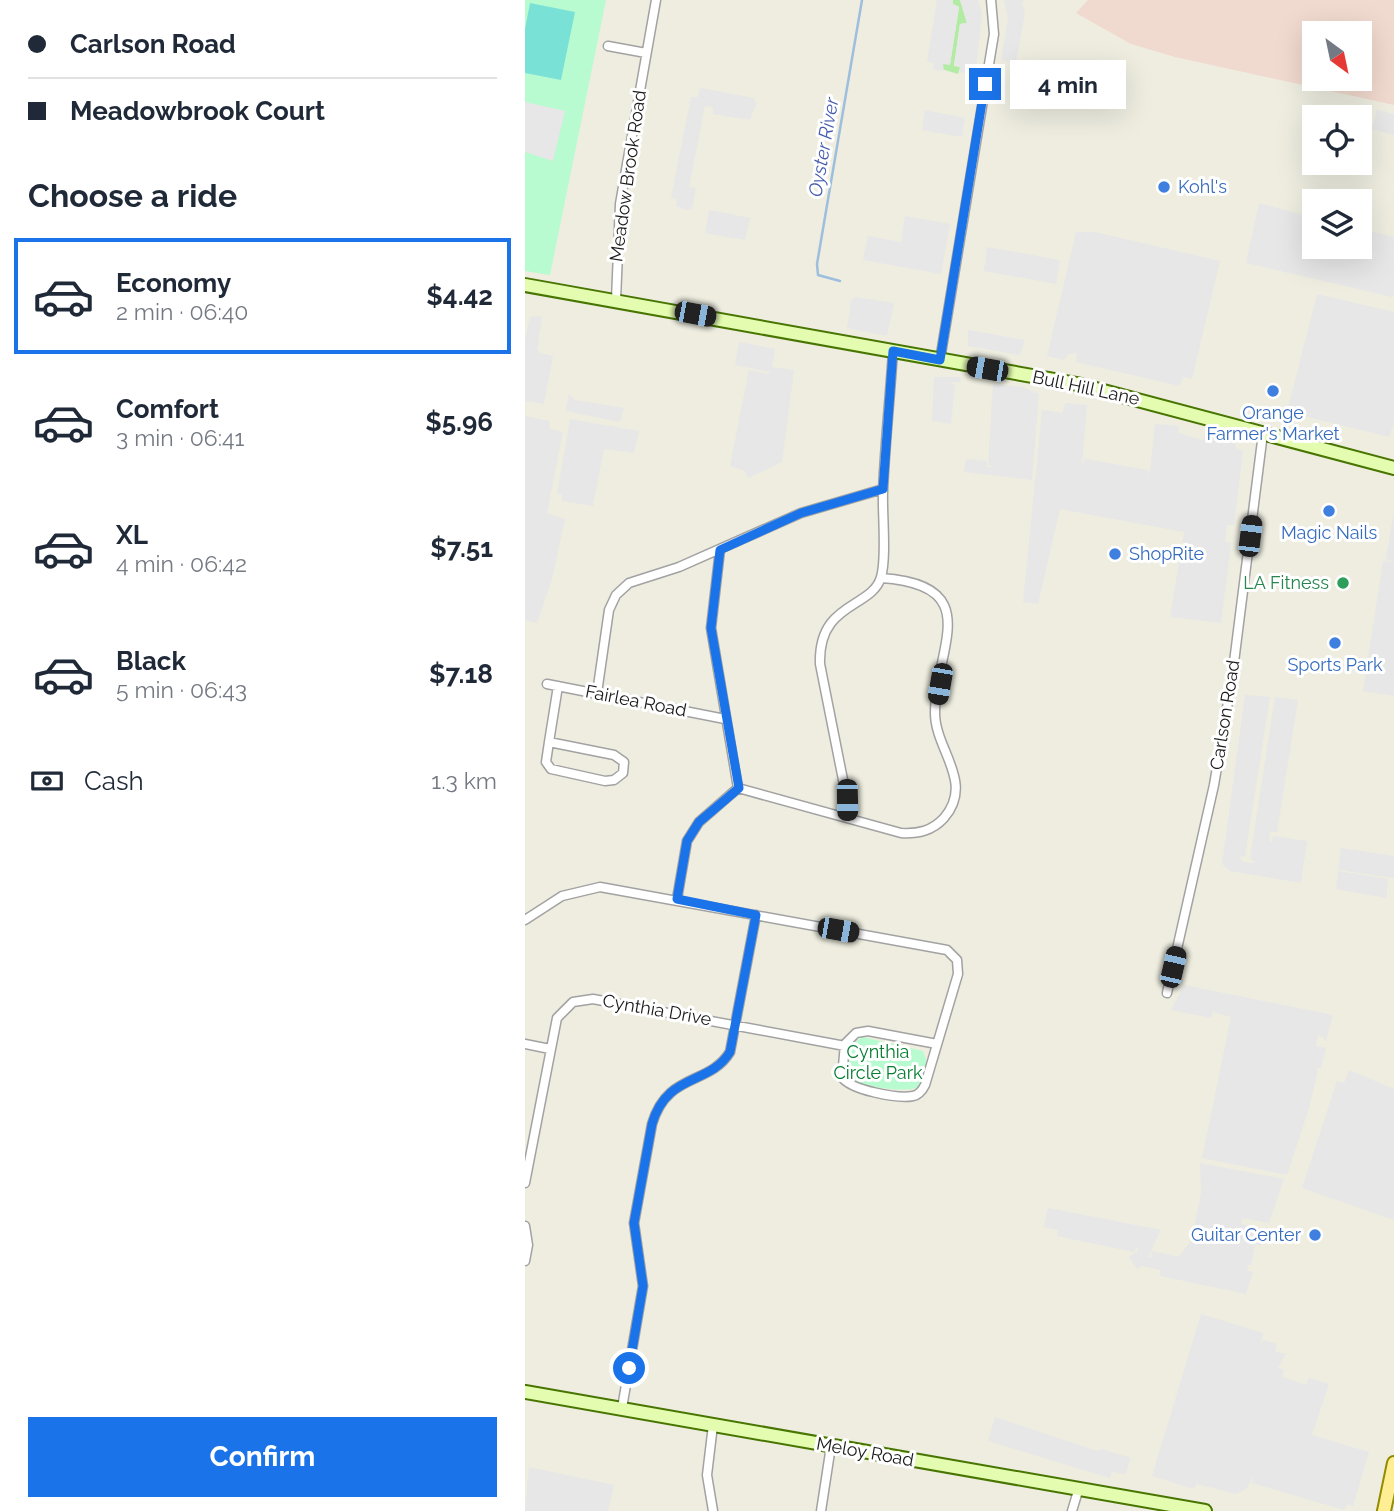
<!DOCTYPE html>
<meta charset="utf-8">
<style>
body{margin:0;font-family:Raleway,sans-serif;background:#f2f2f3;color:#1f2937;height:100vh;display:flex;flex-direction:column;font-size:26px;white-space:nowrap}
*{box-sizing:border-box;margin:0}
p{font-size:23px;color:#747a83}
.icon{flex:none;width:38px;height:38px;fill:none;stroke:currentColor;stroke-width:2;stroke-linecap:round;stroke-linejoin:round}
.map{position:relative;flex:1;overflow:hidden}
.panel{display:flex;flex-direction:column;background:#fff;width:525px}
.panel>*{flex:none}
.hud{display:grid;align-content:center;height:154px;padding:0 28px;background:#fff}
.needle{width:46px;rotate:147deg}
.controls{position:absolute;left:777px;top:21px;display:grid;gap:14px}
.controls a{display:grid;place-items:center;width:70px;height:70px;border-radius:0px;background:#fff;box-shadow:0 7px 28px #0002;font-size:35px}
.end{position:absolute;width:32px;height:32px;margin:-16px;border:9px solid #1a73e8;background:#fff;box-shadow:0 0 0 4px #fff}
.from{border-radius:50%}
.bubble{position:absolute;height:49px;border-radius:0px;background:#fff;box-shadow:0 7px 28px #0002;font-size:23px;font-weight:700;line-height:49px;text-align:center}
.car{position:absolute;width:21px;height:42px;margin:-21px -10px;border-radius:9px;box-shadow:0 0 5px 2px #0007;background:linear-gradient(#222 24%,#8ab4d8 0 40%,#222 0 76%,#8ab4d8 0 86%,#222 0)}
.hud b{display:flex;align-items:center;gap:24px;height:66px;font-size:26px}
.hud b+b{border-top:2px solid #e0e1e3}
.hud i{width:18px;height:18px;background:#1f2937}
ul{padding:0;list-style:none}
li{display:flex;align-items:center;gap:21px;height:116px;margin:0 14px 10px;padding:0 14px;border:4px solid transparent;border-radius:0px}
li div{flex:1}
li b{display:block;font-size:26px}
li em{font-style:normal;font-weight:700}
li.active{border-color:#1a73e8}
li>.icon{width:63px;height:63px;stroke-width:1.5}
h2{padding:0 28px;font-size:32px;line-height:84px}
.pay{display:flex;align-items:center;gap:18px;height:77px;padding:0 28px;font-size:26px}
.pay p{margin-inline-start:auto}
.primary-button{display:flex;gap:14px;margin-top:auto;padding:14px 28px}
.primary-button a{flex:1;height:80px;border-radius:0px;background:#1a73e8;color:#fff;font-size:28px;font-weight:700;line-height:80px;text-align:center}
main{display:flex;flex:1;min-height:0}
.map>svg:first-child{display:block}
</style>
<main>
<section class="panel">
<div class="hud">
<b><i class="from"></i>Carlson Road</b>
<b><i></i>Meadowbrook Court</b>
</div>
<h2>Choose a ride</h2>
<ul>
<li class="active"><svg class="icon" aria-label="car" viewBox="0 0 24 24"><path d="M5 17H2v-5l4-1 3-4h7l3 4 3 1v5h-3M9 17h6M6 11h13"/><circle cx="7" cy="17" r="2"/><circle cx="17" cy="17" r="2"/></svg><div><b>Economy</b><p>2 min · 06:40</p></div><em>$4.42</em></li>
<li><svg class="icon" aria-label="car" viewBox="0 0 24 24"><path d="M5 17H2v-5l4-1 3-4h7l3 4 3 1v5h-3M9 17h6M6 11h13"/><circle cx="7" cy="17" r="2"/><circle cx="17" cy="17" r="2"/></svg><div><b>Comfort</b><p>3 min · 06:41</p></div><em>$5.96</em></li>
<li><svg class="icon" aria-label="car" viewBox="0 0 24 24"><path d="M5 17H2v-5l4-1 3-4h7l3 4 3 1v5h-3M9 17h6M6 11h13"/><circle cx="7" cy="17" r="2"/><circle cx="17" cy="17" r="2"/></svg><div><b>XL</b><p>4 min · 06:42</p></div><em>$7.51</em></li>
<li><svg class="icon" aria-label="car" viewBox="0 0 24 24"><path d="M5 17H2v-5l4-1 3-4h7l3 4 3 1v5h-3M9 17h6M6 11h13"/><circle cx="7" cy="17" r="2"/><circle cx="17" cy="17" r="2"/></svg><div><b>Black</b><p>5 min · 06:43</p></div><em>$7.18</em></li>
</ul>
<div class="pay"><svg class="icon" aria-label="cash" viewBox="0 0 24 24"><path d="M3 7h18v10H3z"/><circle cx="12" cy="12" r="2"/></svg>Cash<p>1.3 km</p></div>
<div class="primary-button"><a>Confirm</a></div>
</section>
<div class="map">
<svg width="869" height="1511" viewBox="0 0 869 1511">
<rect width="100%" height="100%" fill="#eeede0"/>
<path fill="#f0d9ce" fill-rule="evenodd" d="M 563,0 L 869,0 L 869,105 L 650,57 L 606,44 L 551,13 ZM 789,33 L 835,33 L 835,79 L 789,79 Z"/>
<path fill="#b2eba3" d="M 428,0 L 435,0 L 442,23 L 435,24 L 429,66 L 435,67 L 433,74 L 417,69 L 418,64 L 425,64 L 434,7 L 428,4 Z"/>
<path fill="#b9fbd1" d="M 0,0 L 81,0 L 25,275 L 0,271 Z
M 338,1037 L 398,1051 L 402,1062 L 393,1087 C 384,1093 336,1087 327,1080 C 315,1069 325,1042 338,1037 Z"/>
<path fill="#7ae1d6" d="M 5,3 L 50,12 L 36,80 L 0,73 L 0,29 Z"/>
<path fill="#e7e7e7" d="M 412,0 L 428,0 L 428,4 L 434,7 L 425,65 L 418,64 L 419,71 L 408,70 L 409,63 L 402,62 Z
M 435,0 L 453,0 L 457,13 L 451,70 L 445,68 L 444,74 L 434,72 L 435,67 L 429,65 L 435,24 L 442,23 Z
M 479,0 L 500,0 L 497,2 L 500,13 L 491,63 L 476,60 L 483,18 Z
M 175,88 L 229,98 L 231,104 L 225,120 L 188,114 L 188,107 L 180,106 L 164,187 L 171,188 L 167,209 L 160,210 L 151,206 L 152,200 L 146,197 L 166,97 L 173,97 Z
M 0,102 L 40,111 L 28,161 L 0,152 Z
M 400,110 L 440,118 L 437,137 L 397,130 Z
M 852,110 L 869,114 L 869,135 L 847,129 Z
M 734,203 L 789,218 L 789,247 L 835,247 L 835,229 L 869,237 L 869,295 L 867,297 L 721,263 Z
M 184,210 L 225,218 L 220,240 L 180,233 Z
M 380,216 L 425,224 L 416,274 L 338,260 L 343,236 L 376,242 Z
M 551,232 L 570,232 L 695,261 L 667,379 L 658,377 L 655,386 L 551,362 L 552,353 L 544,354 L 539,360 L 522,356 Z
M 462,247 L 535,260 L 531,284 L 459,271 Z
M 792,294 L 869,312 L 869,423 L 864,437 L 762,412 Z
M 330,297 L 369,303 L 362,336 L 322,328 L 326,301 Z
M 12,316 L 17,317 L 12,349 L 15,353 L 28,356 L 19,404 L 0,401 L 0,339 L 5,317 Z
M 443,330 L 500,340 L 495,355 L 443,346 Z
M 214,342 L 250,349 L 247,367 L 269,370 L 257,462 L 223,478 L 220,471 L 205,466 L 224,370 L 243,374 L 246,372 L 210,365 Z
M 409,377 L 435,377 L 436,382 L 424,383 L 430,385 L 426,424 L 407,421 Z
M 468,384 L 498,387 L 514,394 L 507,480 L 439,472 L 441,459 L 462,461 L 462,467 L 469,467 L 463,465 Z
M 44,394 L 50,400 L 99,408 L 95,422 L 41,411 Z
M 541,403 L 562,405 L 557,465 L 560,459 L 623,470 L 624,477 L 630,424 L 654,426 L 653,433 L 678,440 L 681,433 L 710,442 L 711,448 L 718,451 L 709,525 L 702,525 L 700,542 L 706,543 L 696,623 L 645,617 L 659,532 L 535,509 L 513,604 L 498,602 L 517,410 L 537,413 Z
M 0,416 L 24,421 L 25,429 L 38,432 L 22,513 L 40,519 L 27,579 L 12,623 L 0,620 Z
M 45,419 L 114,431 L 109,453 L 79,449 L 68,506 L 37,501 L 37,495 L 32,494 Z
M 869,510 L 869,696 L 838,691 L 858,561 L 868,562 L 861,559 Z
M 720,695 L 745,697 L 720,856 L 714,857 L 718,862 L 731,863 L 725,858 L 750,697 L 773,700 L 752,832 L 745,832 L 744,841 L 747,842 L 748,836 L 782,841 L 776,883 L 705,871 L 697,864 Z
M 816,848 L 869,856 L 869,878 L 813,870 Z
M 813,871 L 863,879 L 861,898 L 811,889 Z
M 659,985 L 808,1015 L 801,1041 L 793,1034 L 791,1046 L 801,1048 L 796,1068 L 790,1068 L 793,1070 L 785,1105 L 762,1175 L 677,1158 L 706,1017 L 688,1012 L 686,1018 L 646,1010 Z
M 824,1070 L 869,1089 L 869,1220 L 777,1188 L 812,1081 L 819,1083 Z
M 675,1163 L 759,1179 L 744,1223 L 717,1218 L 716,1224 L 743,1230 L 736,1246 L 730,1244 L 726,1265 L 723,1265 L 722,1270 L 728,1272 L 721,1294 L 635,1276 L 635,1270 L 617,1266 L 612,1269 L 604,1257 L 613,1251 L 612,1246 L 609,1252 L 532,1236 L 533,1230 L 519,1227 L 523,1208 L 636,1230 L 623,1257 L 626,1257 L 627,1251 L 654,1257 L 667,1239 L 676,1193 Z
M 676,1314 L 738,1333 L 735,1345 L 738,1340 L 752,1344 L 750,1351 L 761,1354 L 753,1368 L 759,1370 L 757,1377 L 781,1385 L 784,1378 L 804,1384 L 787,1435 L 844,1452 L 828,1506 L 822,1504 L 819,1510 L 727,1483 L 729,1476 L 721,1489 L 711,1494 L 672,1484 L 669,1489 L 627,1476 Z
M 470,1417 L 572,1451 L 577,1449 L 606,1458 L 600,1475 L 587,1471 L 585,1478 L 463,1441 Z
M 4,1467 L 89,1485 L 83,1511 L 0,1511 Z"/>
<g fill="none" stroke-linecap="round" stroke-linejoin="round">
<path stroke="#9ebede" stroke-width="2.5" d="M 315,281 L 293,275 L 292,264 L 337,0"/>
<defs>
<path id="street" d="M 83,46 L 121,53
M 91,300 L 95,204 L 131,0
M 415,360 L 469,34 L 466,0
M 22,684 L 200,719
M 72,693 L 84,610 L 91,595 L 104,583 L 154,567 L 276,513 L 358,489
M 24,742 L 89,755 L 99,762 L 98,773 L 89,780 L 80,781 L 26,769 L 21,762 Z
M 24,742 L 33,686
M 213,788 L 376,833 C 393,834 407,831 419,818 C 450,782 410,750 410,713 C 410,648 462,585 356,578
M 322,817 L 322,800 L 295,664 C 293,601 347,609 356,577 C 362,557 357,513 358,491 C 360,444 365,398 368,351
M 152,899 L 162,841 L 174,822 L 213,788 L 186,628 L 195,550
M 0,920 L 37,896 L 75,887 L 422,950 L 432,960 L 433,974 L 400,1085 C 397,1091 394,1095 388,1096 C 373,1099 325,1090 317,1077 L 320,1044 L 331,1033 L 343,1031 L 412,1044
M 642,993 L 689,785 L 707,678 L 738,433
M 0,1044 L 25,1049
M 0,1183 L 32,1018 L 48,1002 L 68,999 L 320,1046
M 0,1226 L 3,1245 L 0,1261
M 97,1408 L 118,1286 L 109,1223 L 127,1124 C 142,1072 184,1086 205,1052 L 231,915
M 188,1511 L 182,1475 L 188,1425
M 296,1511 L 306,1446
M 547,1511 L 553,1491"/>
<path id="secondary" d="M 0,285 L 552,384 L 869,468
M 0,1392 L 680,1511"/>
<path id="primary" d="M 859,1511 L 869,1463"/>
</defs>
<use href="#street" stroke="#a2a2a2" stroke-width="11"/>
<use href="#secondary" stroke="#487500" stroke-width="16"/>
<use href="#primary" stroke="#938b00" stroke-width="16"/>
<use href="#street" stroke="#fff" stroke-width="8"/>
<use href="#secondary" stroke="#e3fcb0" stroke-width="12"/>
<use href="#primary" stroke="#ffee94" stroke-width="12"/>
</g>
<g fill="none" stroke-linecap="round" stroke-linejoin="round">
<path stroke="#1a73e8" stroke-width="9" d="M 104,1368 L 118,1286 L 109,1223 L 127,1124 C 142,1072 184,1086 205,1052 L 231,915 L 152,899 L 162,841 L 174,822 L 214,788 L 186,628 L 195,550 L 276,513 L 358,489 L 368,351 L 415,360 L 460,84"/>
</g>
<g fill="#3f7fe0" stroke="#fff" stroke-width="2.5">
<circle cx="639" cy="187" r="7"/>
<circle cx="748" cy="391" r="7"/>
<circle cx="804" cy="511" r="7"/>
<circle cx="590" cy="554" r="7"/>
<circle cx="810" cy="643" r="7"/>
<circle cx="790" cy="1235" r="7"/>
</g>
<circle fill="#2e9e5b" stroke="#fff" stroke-width="2.5" cx="818" cy="583" r="7"/>
<g text-anchor="middle" stroke-width="6" stroke-linejoin="round" paint-order="stroke">
<g font-size="18" fill="#1b1b1b" stroke="#fff">
<text transform="translate(103 176) rotate(-82)" y="6">Meadow Brook Road</text>
<text transform="translate(561 388) rotate(12)" y="6">Bull Hill Lane</text>
<text transform="translate(111 701) rotate(11)" y="6">Fairlea Road</text>
<text transform="translate(700 715) rotate(-81)" y="6">Carlson Road</text>
<text transform="translate(132 1010) rotate(10)" y="6">Cynthia Drive</text>
<text transform="translate(340 1452) rotate(10)" y="6">Meloy Road</text>
</g>
<g font-size="18" fill="#366cbe" stroke="#fff">
<text x="653" y="193" text-anchor="start">Kohl's</text>
<text x="748" y="419">Orange<tspan x="748" dy="21">Farmer's Market</tspan></text>
<text x="804" y="539">Magic Nails</text>
<text x="604" y="560" text-anchor="start">ShopRite</text>
<text x="810" y="671">Sports Park</text>
<text x="776" y="1241" text-anchor="end">Guitar Center</text>
</g>
<g font-size="18" fill="#27864d" stroke="#fff" text-anchor="end">
<text x="804" y="589">LA Fitness</text>
</g>
<g font-size="18" fill="#067d31" stroke="#fff">
<text x="353" y="1058">Cynthia<tspan x="353" dy="21">Circle Park</tspan></text>
</g>
<g font-size="19" font-style="italic" fill="#455cae" stroke="#fff">
<text transform="translate(298 147) rotate(-80)" y="7">Oyster River</text>
</g>
</g>
</svg>
<div class="controls">
<a><svg class="needle" viewBox="-14 -14 28 28"><path d="M0-13l5 13h-10z" fill="#e53935"/><path d="M0 13l5-13h-10z" fill="#747a83"/></svg></a>
<a><svg class="icon" aria-label="locate" viewBox="0 0 24 24"><circle cx="12" cy="12" r="6"/><path d="M12 2v4M12 18v4M2 12h4M18 12h4"/></svg></a>
<a><svg class="icon" aria-label="layers" viewBox="0 0 24 24"><path d="M12 4l9 5-9 5-9-5zM3 14l9 5 9-5"/></svg></a>
</div>
<i class="end from" style="left:104px;top:1368px"></i>
<i class="end" style="left:460px;top:84px"></i>
<div class="bubble" style="left:485px;top:60px;width:116px">4 min</div>
<i class="car" style="left:170px;top:314px;rotate:101deg"></i>
<i class="car" style="left:462px;top:369px;rotate:280deg"></i>
<i class="car" style="left:725px;top:536px;rotate:7deg"></i>
<i class="car" style="left:415px;top:684px;rotate:190deg"></i>
<i class="car" style="left:322px;top:800px;rotate:179deg"></i>
<i class="car" style="left:313px;top:930px;rotate:100deg"></i>
<i class="car" style="left:648px;top:967px;rotate:13deg"></i>
</div>
</main>
